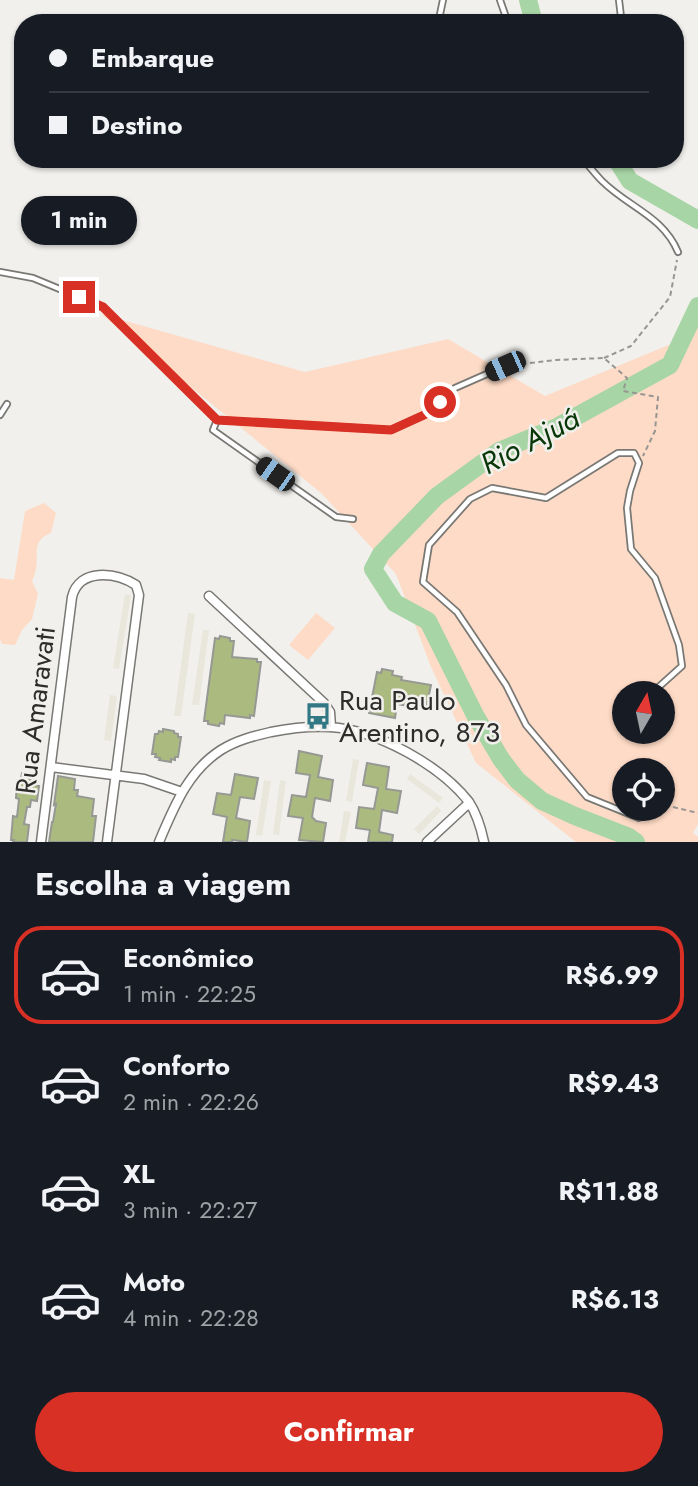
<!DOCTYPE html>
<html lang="pt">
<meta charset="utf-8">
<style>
body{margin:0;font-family:Jost,sans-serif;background:#242831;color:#f1f3f6;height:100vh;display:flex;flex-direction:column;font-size:26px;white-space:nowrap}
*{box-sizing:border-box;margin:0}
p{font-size:23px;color:#9ea1a6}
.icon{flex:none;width:38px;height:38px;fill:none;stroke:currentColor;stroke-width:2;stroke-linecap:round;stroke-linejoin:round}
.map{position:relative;height:842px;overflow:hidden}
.details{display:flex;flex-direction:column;background:#171b24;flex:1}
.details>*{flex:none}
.top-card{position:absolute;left:14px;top:14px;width:670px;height:154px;border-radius:28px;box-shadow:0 2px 5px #0004;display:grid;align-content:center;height:154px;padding:0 35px;background:#171b24}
.needle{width:46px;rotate:9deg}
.fabs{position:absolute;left:612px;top:681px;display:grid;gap:14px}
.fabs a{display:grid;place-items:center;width:63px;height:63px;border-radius:50%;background:#171b24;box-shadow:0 2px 5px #0004;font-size:35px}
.end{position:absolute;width:32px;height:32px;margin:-16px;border:9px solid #d93025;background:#fff;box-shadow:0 0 0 4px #fff}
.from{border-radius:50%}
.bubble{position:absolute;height:49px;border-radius:24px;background:#171b24;box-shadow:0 2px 5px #0004;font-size:23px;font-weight:700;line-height:49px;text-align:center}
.car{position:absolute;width:21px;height:42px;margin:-21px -10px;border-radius:9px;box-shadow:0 0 5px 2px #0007;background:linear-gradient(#222 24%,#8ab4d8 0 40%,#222 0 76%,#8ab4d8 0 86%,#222 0)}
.top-card b{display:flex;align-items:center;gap:24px;height:66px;font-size:26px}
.top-card b+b{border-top:2px solid #363941}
.top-card i{width:18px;height:18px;background:#f1f3f6}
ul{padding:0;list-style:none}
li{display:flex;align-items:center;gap:21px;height:98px;margin:0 14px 10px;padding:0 21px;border:4px solid transparent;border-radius:28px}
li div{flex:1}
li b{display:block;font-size:26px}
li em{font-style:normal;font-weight:700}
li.active{border-color:#d93025}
li>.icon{width:63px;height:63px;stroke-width:1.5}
h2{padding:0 35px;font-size:32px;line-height:84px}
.action{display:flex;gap:14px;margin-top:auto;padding:14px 35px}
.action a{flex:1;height:80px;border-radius:42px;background:#d93025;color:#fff;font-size:28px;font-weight:700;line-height:80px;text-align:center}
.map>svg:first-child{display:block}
</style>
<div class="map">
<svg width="698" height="842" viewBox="0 0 698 842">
<rect width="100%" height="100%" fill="#f1f0ec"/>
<path fill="#e9e7db" d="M 125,594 L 131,595 L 119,669 L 113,668 Z
M 188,613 L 195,614 L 181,716 L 174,716 Z
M 203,630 L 209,630 L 199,705 L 192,705 Z
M 110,695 L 117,696 L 111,741 L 104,740 Z
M 353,759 L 359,760 L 352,802 L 346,801 Z
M 410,774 L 443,798 L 439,803 L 407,779 Z
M 264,780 L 271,781 L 262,836 L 256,835 Z
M 280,780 L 286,781 L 279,835 L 273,834 Z
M 437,806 L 441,811 L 419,834 L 414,829 Z
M 344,811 L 351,812 L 345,842 L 339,842 Z"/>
<path fill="#fedbc6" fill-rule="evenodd" d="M 698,308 L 698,824 L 693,833 L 698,837 L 698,842 L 576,842 L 476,763 L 431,667 L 396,574 L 321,493 L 101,314 L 305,372 L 448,339 L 545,396 L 676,342 ZM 625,693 L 663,693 L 663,732 L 625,732 ZM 625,770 L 663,770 L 663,808 L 625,808 Z
M 44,503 L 56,513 L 51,533 C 31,541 39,553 36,569 C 35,573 34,577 32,581 L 38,594 L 32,619 L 22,630 L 15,645 L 2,644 L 0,639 L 0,578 L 14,580 L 25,511 Z
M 316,613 L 335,628 L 308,660 L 289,645 Z"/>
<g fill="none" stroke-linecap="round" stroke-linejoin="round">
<path stroke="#a8d5a5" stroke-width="18" d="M 528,0 L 534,23
M 616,159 L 630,181 L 698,220
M 636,842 L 629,837 L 575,816 L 542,801 L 517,780 L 501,759 L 475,715 L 428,621 L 395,603 L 373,569 L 381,554 L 437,496 L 499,451 L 557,427 L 670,365 L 698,306"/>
</g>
<path fill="#abbb80" stroke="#969893" stroke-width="2" d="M 220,636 L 230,638 L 230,641 L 234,641 L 232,657 L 257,659 L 257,662 L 261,662 L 254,716 L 250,715 L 250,718 L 225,715 L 224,724 L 220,723 L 219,726 L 208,724 L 208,721 L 204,721 L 215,638 L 219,639 Z
M 382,669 L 393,671 L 392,675 L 402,677 L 401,680 L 431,685 L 426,709 L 397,704 L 395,718 L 369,713 L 377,672 L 381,673 Z
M 163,729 L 174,731 L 174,733 L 178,734 L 178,737 L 181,737 L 178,757 L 175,757 L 175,760 L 171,759 L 171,762 L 159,760 L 160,758 L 155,757 L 156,754 L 152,754 L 155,734 L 158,734 L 159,731 L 163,732 Z
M 299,751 L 322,756 L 318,777 L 333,780 L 330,801 L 315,798 L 312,817 L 316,821 L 326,823 L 323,842 L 299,840 L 303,818 L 288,816 L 292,795 L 306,797 L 310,775 L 296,773 Z
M 367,763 L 389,767 L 386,789 L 401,791 L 397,813 L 382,810 L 379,832 L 393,835 L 392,842 L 368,842 L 370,830 L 356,828 L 359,807 L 374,809 L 378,788 L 363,785 Z
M 22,773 L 31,774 L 30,784 L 39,786 L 37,801 L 31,800 L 30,807 L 27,807 L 24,824 L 29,825 L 27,842 L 13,842 L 14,840 L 11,840 L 13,816 L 17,817 L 19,799 L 16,798 L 17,783 L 20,783 Z
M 235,774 L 258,778 L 254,799 L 240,797 L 236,818 L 250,821 L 247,842 L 232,840 L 232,842 L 223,842 L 227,817 L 213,814 L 217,793 L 231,795 Z
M 58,776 L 75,779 L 74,790 L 78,790 L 77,796 L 94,799 L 92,816 L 96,816 L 93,842 L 49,842 L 52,822 L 53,822 L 56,804 L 54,805 Z"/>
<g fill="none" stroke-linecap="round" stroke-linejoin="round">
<defs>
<path id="lane" d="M 500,0 L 508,23
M 619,0 L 621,17 L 625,23
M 433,23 L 439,19 L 443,0
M 583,159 C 589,166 595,174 602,181 C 628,207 663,216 678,252
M 0,272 L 33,278 L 103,307 L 217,420 L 391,430 L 424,415 L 455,388 L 505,366
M 0,415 L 7,404
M 217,420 L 213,430 L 336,517 L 353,519
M 652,693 L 682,666 L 679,645 L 655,578 L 631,549 L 627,508 L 630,491 L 639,463 L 634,453 L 618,453 L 546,498 L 492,488 L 470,499 L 429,545 L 423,582 L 457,612 L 506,685 L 526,725 L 587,797 L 639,818 L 659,808
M 663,806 L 665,805"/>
<path id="street" d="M 209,596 L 324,703 L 330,712 L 331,727
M 51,767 L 144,779 L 182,792
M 41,842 L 72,597 C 79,568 115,572 136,585 L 139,595 L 107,842
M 159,842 C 174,807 188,771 221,750 C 237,740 254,736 271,732 C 291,728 310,726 330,727 C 377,730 440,765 469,802 C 477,814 481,828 484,842
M 427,842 L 469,803"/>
</defs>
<use href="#lane" stroke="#797874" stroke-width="8"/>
<use href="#street" stroke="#797874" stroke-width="11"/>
<path stroke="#979693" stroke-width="2" stroke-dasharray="5 3.5" stroke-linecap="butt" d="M 604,358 L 631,346 L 670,297 L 677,260
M 513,365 L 556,360 L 604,358 L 627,378 L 623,391 L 658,397 L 655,431 L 643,456
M 673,807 L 698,813"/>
<use href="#lane" stroke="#fff" stroke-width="4.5"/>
<use href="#street" stroke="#fff" stroke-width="8"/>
</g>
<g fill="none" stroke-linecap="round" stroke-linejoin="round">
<path stroke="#d93025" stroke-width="9" d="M 79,297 L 103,307 L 217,420 L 391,430 L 424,415 L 440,402"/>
</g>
<defs>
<symbol id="bus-bare" viewBox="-9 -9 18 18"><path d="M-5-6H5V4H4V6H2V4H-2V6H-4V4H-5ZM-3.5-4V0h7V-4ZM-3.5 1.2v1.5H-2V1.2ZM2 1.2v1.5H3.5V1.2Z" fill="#317884" stroke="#f1f0ec" stroke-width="2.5" paint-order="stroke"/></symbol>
</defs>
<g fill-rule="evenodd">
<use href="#bus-bare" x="299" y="697" width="38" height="38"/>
</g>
<g text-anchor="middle" stroke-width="5" stroke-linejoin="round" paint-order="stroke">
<g font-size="28" fill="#2e2d2c" stroke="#f1f0ec" text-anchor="start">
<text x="339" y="710">Rua Paulo<tspan x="339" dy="32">Arentino, 873</tspan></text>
</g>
<g font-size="28" fill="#2e2d2c" stroke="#f1f0ec">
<text transform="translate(35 710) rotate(-83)" y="10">Rua Amaravati</text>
</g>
<g font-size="30" font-style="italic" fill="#083708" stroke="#f1f0ec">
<text transform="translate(530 441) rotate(-28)" y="10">Rio Ajuá</text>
</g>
</g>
</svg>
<div class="fabs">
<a><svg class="needle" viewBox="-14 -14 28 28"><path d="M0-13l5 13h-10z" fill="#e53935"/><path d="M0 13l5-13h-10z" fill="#9ea1a6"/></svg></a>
<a><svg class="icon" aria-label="locate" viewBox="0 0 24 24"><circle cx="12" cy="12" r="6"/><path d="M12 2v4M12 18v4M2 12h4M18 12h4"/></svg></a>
</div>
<i class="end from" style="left:440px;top:402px"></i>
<i class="end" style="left:79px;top:297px"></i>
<div class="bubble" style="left:21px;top:196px;width:116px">1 min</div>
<i class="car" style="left:505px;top:366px;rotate:246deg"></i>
<i class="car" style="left:275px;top:474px;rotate:305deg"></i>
<div class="top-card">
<b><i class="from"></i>Embarque</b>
<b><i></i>Destino</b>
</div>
</div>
<section class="details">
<h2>Escolha a viagem</h2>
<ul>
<li class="active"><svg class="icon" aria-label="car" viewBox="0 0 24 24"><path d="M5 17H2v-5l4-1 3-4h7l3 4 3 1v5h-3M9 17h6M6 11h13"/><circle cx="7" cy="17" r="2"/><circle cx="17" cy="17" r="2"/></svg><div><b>Econômico</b><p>1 min · 22:25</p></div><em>R$6.99</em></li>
<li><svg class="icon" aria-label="car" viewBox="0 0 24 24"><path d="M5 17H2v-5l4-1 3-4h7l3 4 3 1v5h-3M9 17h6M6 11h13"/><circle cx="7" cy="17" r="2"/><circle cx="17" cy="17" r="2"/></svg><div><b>Conforto</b><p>2 min · 22:26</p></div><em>R$9.43</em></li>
<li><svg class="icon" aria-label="car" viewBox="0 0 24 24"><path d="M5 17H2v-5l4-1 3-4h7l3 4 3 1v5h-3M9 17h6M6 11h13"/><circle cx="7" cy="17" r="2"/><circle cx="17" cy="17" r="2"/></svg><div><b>XL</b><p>3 min · 22:27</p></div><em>R$11.88</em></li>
<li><svg class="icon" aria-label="car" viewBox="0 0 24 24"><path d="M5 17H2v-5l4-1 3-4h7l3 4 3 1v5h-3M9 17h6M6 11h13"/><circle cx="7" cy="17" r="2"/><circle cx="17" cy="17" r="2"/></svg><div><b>Moto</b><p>4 min · 22:28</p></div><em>R$6.13</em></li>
</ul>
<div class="action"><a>Confirmar</a></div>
</section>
